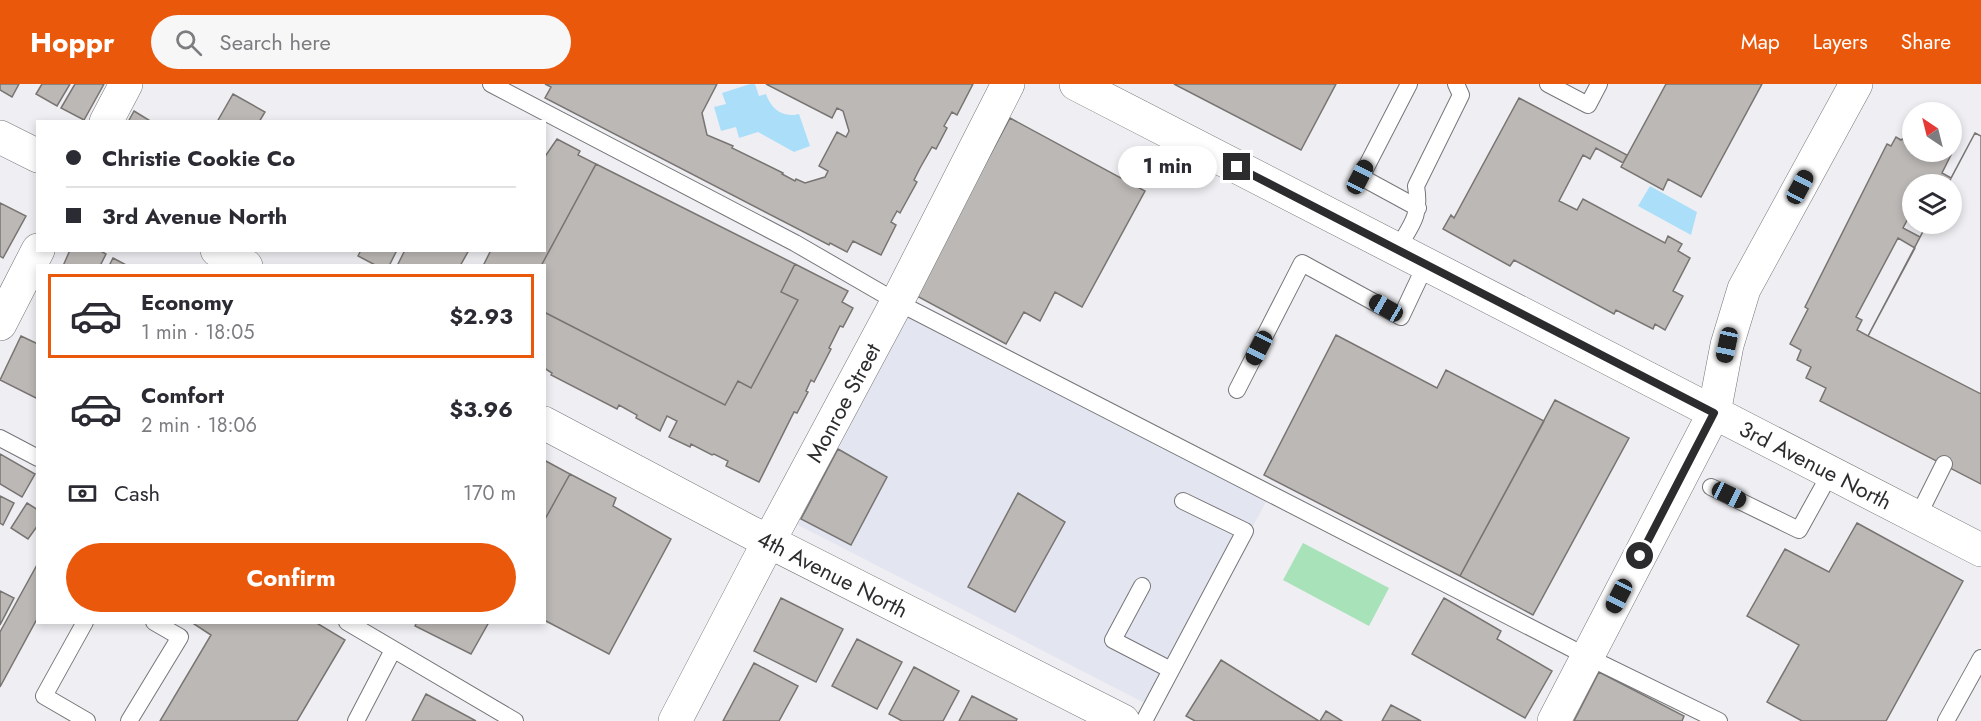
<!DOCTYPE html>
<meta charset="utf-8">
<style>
body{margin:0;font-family:Jost,sans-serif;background:#f7f7f7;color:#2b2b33;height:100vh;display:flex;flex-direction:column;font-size:22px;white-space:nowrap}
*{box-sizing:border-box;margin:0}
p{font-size:20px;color:#7c7c81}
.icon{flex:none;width:33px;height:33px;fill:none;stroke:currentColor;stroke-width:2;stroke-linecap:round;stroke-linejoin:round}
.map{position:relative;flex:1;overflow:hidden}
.sheet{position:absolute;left:36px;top:180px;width:510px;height:360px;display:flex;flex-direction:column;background:#fff;border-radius:0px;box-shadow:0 3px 9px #0003}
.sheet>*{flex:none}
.guide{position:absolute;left:36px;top:36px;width:510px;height:132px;border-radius:0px;box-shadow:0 3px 9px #0003;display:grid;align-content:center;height:132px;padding:0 30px;background:#fff}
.needle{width:39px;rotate:325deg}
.controls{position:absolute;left:1902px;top:18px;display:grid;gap:12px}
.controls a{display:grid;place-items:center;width:60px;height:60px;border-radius:50%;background:#fff;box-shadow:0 3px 9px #0003;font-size:30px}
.end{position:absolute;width:27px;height:27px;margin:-14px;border:8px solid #2c2c2e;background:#fff;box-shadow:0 0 0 3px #fff}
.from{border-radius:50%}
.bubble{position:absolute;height:42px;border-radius:21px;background:#fff;box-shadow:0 3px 9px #0003;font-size:20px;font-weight:700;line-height:42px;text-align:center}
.car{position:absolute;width:18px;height:36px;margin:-18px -9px;border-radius:8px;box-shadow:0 0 4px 2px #0007;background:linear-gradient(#222 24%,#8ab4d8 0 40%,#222 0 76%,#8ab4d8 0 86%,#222 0)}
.guide b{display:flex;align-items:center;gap:21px;height:57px;font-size:22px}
.guide b+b{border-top:2px solid #e1e1e2}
.guide i{width:15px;height:15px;background:#2b2b33}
ul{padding:10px 0 0;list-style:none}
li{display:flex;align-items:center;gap:18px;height:84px;margin:0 12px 9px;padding:0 18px;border:3px solid transparent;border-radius:0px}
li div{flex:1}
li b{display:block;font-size:22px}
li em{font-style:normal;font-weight:700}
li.on{border-color:#ea580c}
li>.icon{width:54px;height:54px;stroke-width:1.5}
.pay{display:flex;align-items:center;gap:15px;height:66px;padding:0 30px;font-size:22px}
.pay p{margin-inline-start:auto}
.primary-button{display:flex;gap:12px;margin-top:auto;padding:12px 30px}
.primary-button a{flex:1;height:69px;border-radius:36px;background:#ea580c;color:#fff;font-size:24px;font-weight:700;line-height:69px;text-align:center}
header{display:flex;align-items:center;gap:36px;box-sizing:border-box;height:84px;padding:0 30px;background:#ea580c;color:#fff}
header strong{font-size:28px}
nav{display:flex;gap:33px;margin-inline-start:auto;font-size:21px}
.search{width:420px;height:54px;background:#f7f7f7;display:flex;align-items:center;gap:15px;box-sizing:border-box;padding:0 21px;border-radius:33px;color:#7c7c81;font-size:22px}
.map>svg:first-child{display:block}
</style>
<header>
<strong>Hoppr</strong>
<div class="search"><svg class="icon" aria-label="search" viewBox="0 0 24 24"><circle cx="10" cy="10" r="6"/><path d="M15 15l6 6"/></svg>Search here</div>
<nav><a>Map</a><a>Layers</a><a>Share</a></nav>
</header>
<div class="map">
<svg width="1981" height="637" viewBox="0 0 1981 637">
<rect width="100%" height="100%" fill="#efeff3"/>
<path fill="#e3e5f0" d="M 903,227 L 1268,414 L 1156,625 L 790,437 Z"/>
<path fill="#a7e2b9" d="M 1303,459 L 1389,504 L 1369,542 L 1283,496 Z"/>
<path fill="#abdff9" d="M 750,0 L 755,0 L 759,12 L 766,10 C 771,25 783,34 799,30 L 810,62 L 794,68 L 758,48 L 739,54 L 736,43 L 721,47 L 714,23 L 726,20 L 722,9 Z
M 1650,102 L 1697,128 L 1691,151 L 1638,122 Z"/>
<path fill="#bcb8b6" stroke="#787472" stroke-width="1.5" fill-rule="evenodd" d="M 0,0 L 19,0 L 12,13 L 0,6 Z
M 42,0 L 70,0 L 57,22 L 36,10 Z
M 75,0 L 104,0 L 84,36 L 61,24 Z
M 545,0 L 717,0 L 702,29 L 707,51 L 733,62 L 732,64 L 783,89 L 782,90 L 795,97 L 796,95 L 805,99 L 825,93 L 828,87 L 819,82 L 837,48 L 846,53 L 849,47 L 843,27 L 837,24 L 832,34 L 766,0 L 973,0 L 957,31 L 952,28 L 944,42 L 947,44 L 936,65 L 932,63 L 920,84 L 914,96 L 917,98 L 900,129 L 897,127 L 891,138 L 896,141 L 881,171 L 853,157 L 847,168 L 830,159 L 829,161 L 545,14 L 551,3 Z
M 1174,0 L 1336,0 L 1301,66 Z
M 1666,0 L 1762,0 L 1701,113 L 1668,95 L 1663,106 L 1621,83 Z
M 233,10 L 265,28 L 259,38 L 217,38 Z
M 1519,14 L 1627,71 L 1623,79 L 1596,64 L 1590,75 L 1583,71 L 1559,117 L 1577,126 L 1583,115 L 1665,159 L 1668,152 L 1682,160 L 1678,167 L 1690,174 L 1673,207 L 1683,212 L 1665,246 L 1655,240 L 1653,245 L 1616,226 L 1614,230 L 1514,176 L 1510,182 L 1443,145 L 1451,131 L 1454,134 Z
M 134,27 L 152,38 L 128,38 Z
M 1010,34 L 1145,107 L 1082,223 L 1055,208 L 1040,237 L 1024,228 L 1006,260 L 915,211 Z
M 1912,49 L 1912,68 L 1952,68 L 1952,51 L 1959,55 L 1942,89 L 1951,94 L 1975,49 L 1981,52 L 1981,400 L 1820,317 L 1826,304 L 1806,294 L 1811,283 L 1797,276 L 1801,266 L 1790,260 L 1808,225 L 1805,223 L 1887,60 L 1891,62 L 1896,53 L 1901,56 ZM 1937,96 L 1946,100 L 1952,100 L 1952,140 L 1927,140 L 1920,153 L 1903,144 L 1912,127 L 1912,100 L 1926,100 ZM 1898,154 L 1915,164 L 1868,252 L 1857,246 L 1862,236 L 1856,233 Z
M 1975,49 L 1981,52 L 1981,310 L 1868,252 L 1927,140 L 1952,140 L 1952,100 L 1948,100 Z
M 557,55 L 580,67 L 578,71 L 596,80 L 541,182 L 483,182 L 491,166 L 544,166 L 544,74 Z
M 596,80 L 795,180 L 781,208 L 798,216 L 751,304 L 738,297 L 725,321 L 544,228 L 544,182 L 541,182 Z
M 0,119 L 26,132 L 3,174 L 0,172 Z
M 70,166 L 99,166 L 106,170 L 100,182 L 63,182 Z
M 361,166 L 397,166 L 389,182 L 377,182 L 358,172 Z
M 405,166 L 469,166 L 460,182 L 397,182 Z
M 113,174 L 128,182 L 109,182 Z
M 795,180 L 848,207 L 842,218 L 853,224 L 843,243 L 840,242 L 829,264 L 831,265 L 814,298 L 811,296 L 806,307 L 808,308 L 797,329 L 794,328 L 759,398 L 726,382 L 728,377 L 714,370 L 712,371 L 691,360 L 690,363 L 669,353 L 677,337 L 667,332 L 660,347 L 636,334 L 637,331 L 619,321 L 617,325 L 551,291 L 552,289 L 544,284 L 544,228 L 725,321 L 738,297 L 751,304 L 798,216 L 781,208 Z
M 1336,251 L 1437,304 L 1446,286 L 1544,337 L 1460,492 L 1264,391 Z
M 21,252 L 38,260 L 38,315 L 0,296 Z
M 1555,316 L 1629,354 L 1533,531 L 1460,492 Z
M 838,365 L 887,393 L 851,461 L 801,435 Z
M 0,370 L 35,390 L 22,413 L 0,400 Z
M 544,376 L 570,390 L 544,437 Z
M 570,390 L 616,414 L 613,422 L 671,455 L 609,570 L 544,536 L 544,437 Z
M 1018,409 L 1065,438 L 1015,528 L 968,503 Z
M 0,412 L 14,419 L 3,441 L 0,439 Z
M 27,419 L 38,426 L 38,441 L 28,455 L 11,444 Z
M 1857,439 L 1963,497 L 1886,637 L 1802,637 L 1767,618 L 1799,561 L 1747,532 L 1785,465 L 1829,488 Z
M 38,479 L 38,533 L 0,603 L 0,548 Z
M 0,507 L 14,514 L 0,541 Z
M 781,514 L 843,545 L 816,598 L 754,567 Z
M 1444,514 L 1501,547 L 1497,555 L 1552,587 L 1525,634 L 1412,570 Z
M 191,538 L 315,538 L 345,556 L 297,637 L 160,637 L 211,551 Z
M 417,538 L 489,538 L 471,570 L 415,542 Z
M 857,555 L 902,578 L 877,625 L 832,602 Z
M 1221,576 L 1285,616 L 1319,637 L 1195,637 L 1186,632 Z
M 754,579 L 798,602 L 779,637 L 723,637 Z
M 914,583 L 959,607 L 943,637 L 902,637 L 889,630 Z
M 1599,588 L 1684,632 L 1682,637 L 1574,637 Z
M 426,610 L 476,637 L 412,637 Z
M 972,612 L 1017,635 L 1016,637 L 959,637 Z
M 1391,621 L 1421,637 L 1382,637 Z
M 1326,627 L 1342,637 L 1320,637 Z"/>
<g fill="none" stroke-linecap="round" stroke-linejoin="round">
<defs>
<path id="service" d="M 491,0 L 795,159 L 897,218 L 1588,573 L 1719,637
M 1409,0 L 1361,93 L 1418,124
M 1548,0 L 1588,21 L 1599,0
M 1397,165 C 1412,140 1421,132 1416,102 L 1461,11 L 1456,0
M 1237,306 L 1302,179 L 1401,233 L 1426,180
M 0,354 L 38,374
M 1711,403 L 1799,446 L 1831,388
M 1917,434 L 1944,380
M 1142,502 L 1113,556 L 1171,586
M 85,538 L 44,612 L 87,637
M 347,538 L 515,637
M 129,637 L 180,553 L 154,538
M 356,637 L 393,566
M 1144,637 L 1245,447 L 1183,417
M 1946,637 L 1981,574"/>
<g id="minor">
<path d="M 106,38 L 126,0"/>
<path d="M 0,53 L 38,72"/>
<path d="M 217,166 L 246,182"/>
<path d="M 0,240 L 38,166"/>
<path id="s1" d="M 544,339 L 748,447 L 1123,637"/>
<path id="s2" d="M 675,637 L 769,457 L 897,218 L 1008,0"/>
<path d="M 1554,637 L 1714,329"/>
</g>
<g id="tertiary">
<path id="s3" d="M 1076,0 L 1981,466"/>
<path d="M 1714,329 L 1727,261 L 1744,205 L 1856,0"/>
</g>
</defs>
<use href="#service" stroke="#757679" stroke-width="18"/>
<use href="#minor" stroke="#757679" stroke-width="34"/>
<use href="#tertiary" stroke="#757679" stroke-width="34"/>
<use href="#service" stroke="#fff" stroke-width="16"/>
<use href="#minor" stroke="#fff" stroke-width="33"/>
<use href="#tertiary" stroke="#fff" stroke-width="33"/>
</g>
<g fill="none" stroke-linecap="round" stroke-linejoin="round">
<path stroke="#2c2c2e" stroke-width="8" d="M 1237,83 L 1714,329 L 1640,472"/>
</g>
<g text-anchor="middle" stroke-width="6" stroke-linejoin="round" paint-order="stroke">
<g font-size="22" fill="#2c2c2e" stroke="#fff">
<text dy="8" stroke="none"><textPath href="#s2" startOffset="360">Monroe Street</textPath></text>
<text dy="8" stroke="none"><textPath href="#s3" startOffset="832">3rd Avenue North</textPath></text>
<text dy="8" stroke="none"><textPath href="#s1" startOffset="326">4th Avenue North</textPath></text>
</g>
</g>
</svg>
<div class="controls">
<a><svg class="needle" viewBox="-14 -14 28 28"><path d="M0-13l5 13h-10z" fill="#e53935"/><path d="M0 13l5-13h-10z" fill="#7c7c81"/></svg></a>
<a><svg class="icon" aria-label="layers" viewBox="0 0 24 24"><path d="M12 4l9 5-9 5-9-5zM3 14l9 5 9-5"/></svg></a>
</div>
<i class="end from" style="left:1640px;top:472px"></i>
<i class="end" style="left:1237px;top:83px"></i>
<div class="bubble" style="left:1118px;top:62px;width:99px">1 min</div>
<i class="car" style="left:1360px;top:93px;rotate:27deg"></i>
<i class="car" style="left:1800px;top:103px;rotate:28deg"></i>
<i class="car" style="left:1386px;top:224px;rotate:300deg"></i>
<i class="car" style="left:1727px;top:261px;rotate:192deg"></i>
<i class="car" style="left:1259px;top:264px;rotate:207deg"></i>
<i class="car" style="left:1729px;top:411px;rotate:116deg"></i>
<i class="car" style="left:1619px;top:512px;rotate:207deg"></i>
<div class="guide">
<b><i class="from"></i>Christie Cookie Co</b>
<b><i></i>3rd Avenue North</b>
</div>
<section class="sheet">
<ul>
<li class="on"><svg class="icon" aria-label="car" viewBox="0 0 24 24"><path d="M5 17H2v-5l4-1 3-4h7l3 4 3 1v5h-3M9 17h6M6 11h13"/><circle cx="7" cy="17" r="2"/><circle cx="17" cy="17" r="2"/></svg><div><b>Economy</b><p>1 min · 18:05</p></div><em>$2.93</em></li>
<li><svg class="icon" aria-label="car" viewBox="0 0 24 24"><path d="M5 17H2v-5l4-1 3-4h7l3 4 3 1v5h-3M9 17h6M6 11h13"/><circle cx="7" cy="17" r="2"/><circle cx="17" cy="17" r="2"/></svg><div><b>Comfort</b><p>2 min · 18:06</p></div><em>$3.96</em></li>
</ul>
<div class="pay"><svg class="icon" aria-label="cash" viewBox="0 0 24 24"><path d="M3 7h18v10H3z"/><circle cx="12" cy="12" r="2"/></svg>Cash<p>170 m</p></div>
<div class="primary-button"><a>Confirm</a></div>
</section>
</div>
